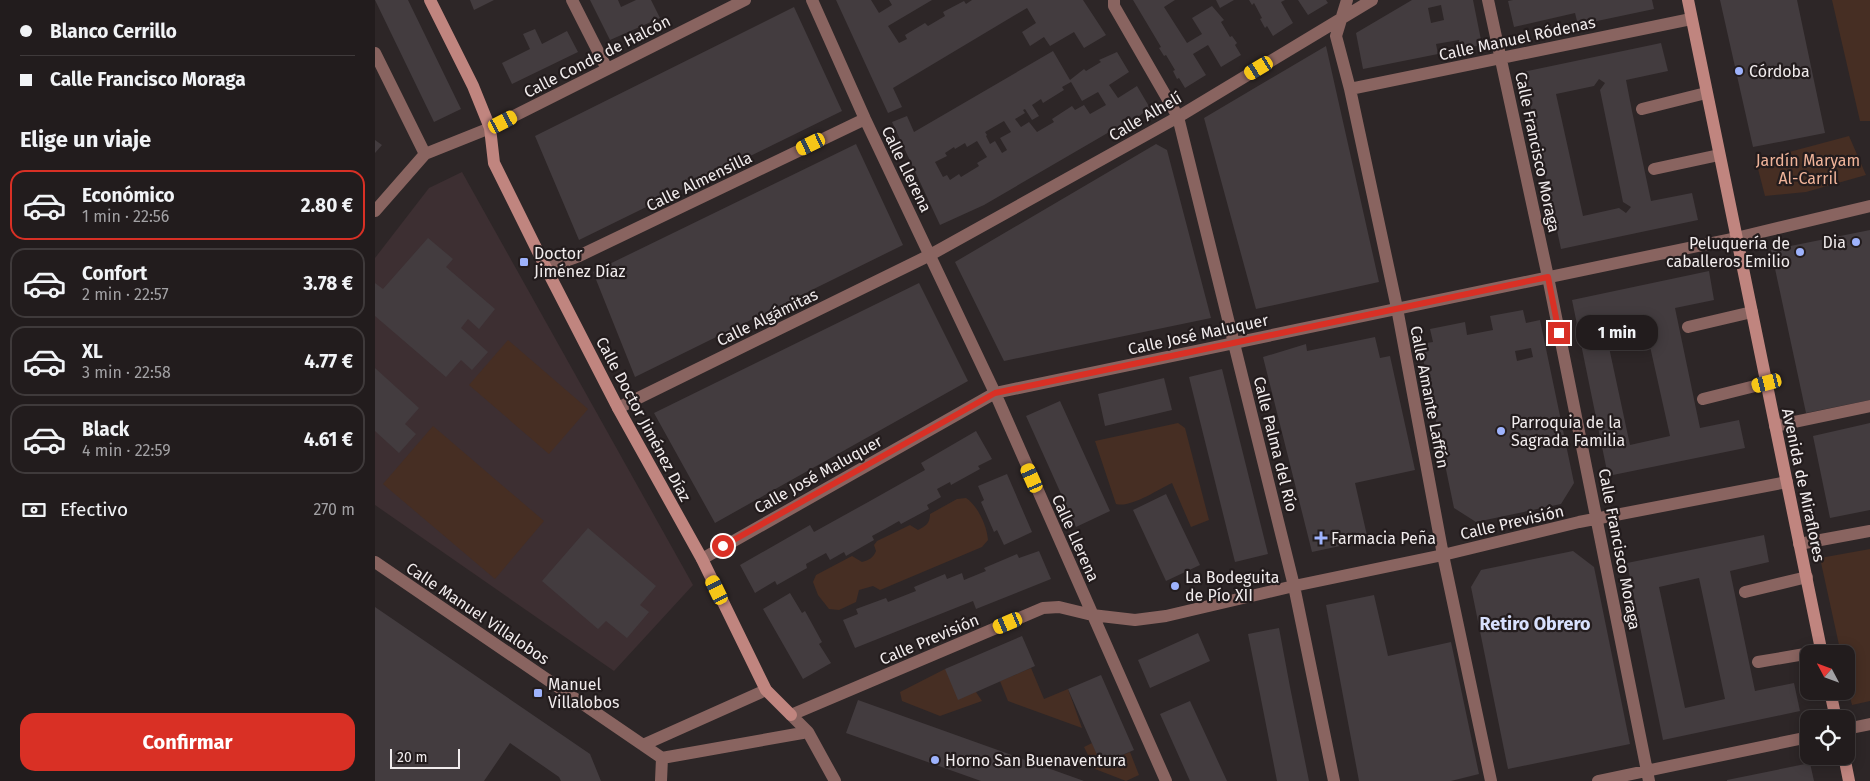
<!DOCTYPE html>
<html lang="es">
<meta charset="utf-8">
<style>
body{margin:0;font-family:"Fira Sans",sans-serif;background:#2a2526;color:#f1f3f6;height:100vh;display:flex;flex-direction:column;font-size:19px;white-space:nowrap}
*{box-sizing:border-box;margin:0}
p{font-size:16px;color:#a2a1a4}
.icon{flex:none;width:28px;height:28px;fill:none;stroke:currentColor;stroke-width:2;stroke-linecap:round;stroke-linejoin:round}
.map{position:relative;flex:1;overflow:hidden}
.drawer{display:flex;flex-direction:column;background:#221c1d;width:375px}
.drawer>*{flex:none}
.hud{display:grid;align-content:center;height:110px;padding:0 20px;background:#221c1d}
.needle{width:32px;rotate:311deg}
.buttons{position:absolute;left:1425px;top:645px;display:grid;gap:10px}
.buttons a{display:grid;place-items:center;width:55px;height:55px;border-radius:10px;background:#221c1d;box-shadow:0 2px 12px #0003,0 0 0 1px #3f3a3b;font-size:25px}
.scale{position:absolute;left:15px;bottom:12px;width:70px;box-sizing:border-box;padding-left:5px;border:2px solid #f1eced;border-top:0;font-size:14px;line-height:18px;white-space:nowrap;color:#f1eced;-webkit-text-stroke:4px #231c1d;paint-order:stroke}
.end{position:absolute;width:22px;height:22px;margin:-11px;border:6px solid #d93025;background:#fff;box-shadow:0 0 0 2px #fff}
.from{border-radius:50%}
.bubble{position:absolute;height:35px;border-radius:15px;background:#221c1d;box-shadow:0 2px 12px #0003,0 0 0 1px #3f3a3b;font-size:16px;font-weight:700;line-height:35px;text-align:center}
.car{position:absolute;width:15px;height:30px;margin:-15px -8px;border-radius:6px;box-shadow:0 0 4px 1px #0007;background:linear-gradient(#f5c518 24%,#345 0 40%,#f5c518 0 76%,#345 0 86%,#f5c518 0)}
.hud b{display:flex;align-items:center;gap:18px;height:48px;font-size:19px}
.hud b+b{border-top:1px solid #3f3a3b}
.hud i{width:12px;height:12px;background:#f1f3f6}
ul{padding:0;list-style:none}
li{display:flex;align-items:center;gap:15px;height:70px;margin:0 10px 8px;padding:0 10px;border:2px solid #3f3a3b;border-radius:15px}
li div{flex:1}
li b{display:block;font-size:19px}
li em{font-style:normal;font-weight:700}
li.selected{border-color:#d93025}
li>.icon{width:45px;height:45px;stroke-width:1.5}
h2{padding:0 20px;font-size:22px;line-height:60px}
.pay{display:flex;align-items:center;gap:12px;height:55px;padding:0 20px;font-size:19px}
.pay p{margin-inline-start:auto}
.button{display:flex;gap:10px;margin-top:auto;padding:10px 20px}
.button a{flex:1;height:58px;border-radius:15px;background:#d93025;color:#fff;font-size:20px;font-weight:700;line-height:58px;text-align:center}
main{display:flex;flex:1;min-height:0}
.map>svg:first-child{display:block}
</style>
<main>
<section class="drawer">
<div class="hud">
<b><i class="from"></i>Blanco Cerrillo</b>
<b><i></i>Calle Francisco Moraga</b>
</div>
<h2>Elige un viaje</h2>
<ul>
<li class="selected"><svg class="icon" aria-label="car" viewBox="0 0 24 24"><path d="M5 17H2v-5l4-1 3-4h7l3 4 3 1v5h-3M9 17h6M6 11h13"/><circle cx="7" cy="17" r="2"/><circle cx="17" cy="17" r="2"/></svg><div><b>Económico</b><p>1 min · 22:56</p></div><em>2.80 €</em></li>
<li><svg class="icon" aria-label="car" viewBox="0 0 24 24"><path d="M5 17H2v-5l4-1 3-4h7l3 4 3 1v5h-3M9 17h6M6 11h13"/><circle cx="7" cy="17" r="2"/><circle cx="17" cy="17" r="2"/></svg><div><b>Confort</b><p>2 min · 22:57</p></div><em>3.78 €</em></li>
<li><svg class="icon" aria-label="car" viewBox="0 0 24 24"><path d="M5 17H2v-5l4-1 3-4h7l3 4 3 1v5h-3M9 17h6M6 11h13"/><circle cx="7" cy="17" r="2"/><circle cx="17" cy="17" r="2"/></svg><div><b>XL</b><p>3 min · 22:58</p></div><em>4.77 €</em></li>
<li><svg class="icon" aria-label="car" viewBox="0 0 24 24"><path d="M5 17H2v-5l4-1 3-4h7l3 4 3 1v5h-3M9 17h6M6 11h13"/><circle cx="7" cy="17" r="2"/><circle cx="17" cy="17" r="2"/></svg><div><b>Black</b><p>4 min · 22:59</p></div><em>4.61 €</em></li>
</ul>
<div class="pay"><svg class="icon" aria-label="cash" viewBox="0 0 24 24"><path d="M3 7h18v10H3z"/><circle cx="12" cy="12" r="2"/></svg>Efectivo<p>270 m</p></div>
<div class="button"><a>Confirmar</a></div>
</section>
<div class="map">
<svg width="1495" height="781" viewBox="0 0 1495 781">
<rect width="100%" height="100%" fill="#2d2627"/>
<path fill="#3d2f32" d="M 87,172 L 318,585 L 239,671 L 0,505 L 0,258 L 54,188 Z"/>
<path fill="#462e23" d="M 1457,0 L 1495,0 L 1495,121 L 1485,121 Z
M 1474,136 L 1491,175 L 1431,192 L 1390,196 L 1381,161 Z
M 133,340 L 213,409 L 174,454 L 94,385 Z
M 803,423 L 810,428 L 834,520 L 816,527 L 797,483 C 782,490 756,508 741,504 L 720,441 Z
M 58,426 L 169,521 L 120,579 L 8,484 Z
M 591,498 C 603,506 612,526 613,540 L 607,547 L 505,590 L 498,586 L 484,590 L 481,602 L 464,610 L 454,609 L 443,595 L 438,582 L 441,575 L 477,556 L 487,562 C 494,560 498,558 501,551 L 499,545 L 502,541 L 535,525 L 543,530 C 551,526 555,523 555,514 L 582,499 Z
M 1495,549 L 1495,701 L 1477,705 L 1471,680 L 1471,654 L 1466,654 L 1445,558 Z
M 656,668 L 669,699 L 693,689 L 707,728 L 633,701 L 625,681 Z
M 570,669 L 601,692 L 607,701 L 565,716 L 527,701 L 525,692 Z
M 717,743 L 727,764 L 755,752 L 764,775 L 751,781 L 720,769 L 709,747 Z"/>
<path fill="#433c3f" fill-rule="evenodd" d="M 0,0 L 33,0 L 86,109 L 59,122 Z
M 95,0 L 119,0 L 99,10 Z
M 215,0 L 243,0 L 246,7 L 261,0 L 276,0 L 285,18 L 235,40 Z
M 461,0 L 496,0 L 504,13 L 517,5 L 514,0 L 557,0 L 513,26 L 524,43 L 532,39 L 530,35 L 550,23 L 553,26 L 570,16 L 568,12 L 589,1 L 591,4 L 597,0 L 708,0 L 731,35 L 709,48 L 699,32 L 675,46 L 669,37 L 655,46 L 647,32 L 661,23 L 652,8 L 518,88 L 527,107 L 513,113 Z
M 758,0 L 800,0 L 789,7 L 812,43 L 827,34 L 817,18 L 837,6 L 849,20 L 846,22 L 855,37 L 857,36 L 862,43 L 860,45 L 866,55 L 846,67 L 833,45 L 818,54 L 831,75 L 810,88 L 804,78 L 802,79 L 798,71 L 800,70 L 791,55 L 789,56 L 784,48 L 786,47 Z
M 841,0 L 859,0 L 845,8 Z
M 874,0 L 910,0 L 906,2 L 918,23 L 898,36 L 892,26 L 890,28 L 885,19 L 887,18 L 879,3 L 877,5 Z
M 923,0 L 951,0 L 953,3 L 933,15 Z
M 1037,0 L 1098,0 L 1107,45 L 1086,49 L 1084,40 L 1061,44 L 1063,54 L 988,69 L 981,33 ZM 1066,5 L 1069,20 L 1056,23 L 1053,8 Z
M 1138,0 L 1277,0 L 1279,9 L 1203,25 L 1200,13 L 1139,27 L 1133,1 Z
M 1345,0 L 1422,0 L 1450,133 L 1378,147 Z
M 419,7 L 467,111 L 204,240 L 160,136 Z
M 160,29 L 167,44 L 192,31 L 203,52 L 137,84 L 127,63 L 155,49 L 148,34 Z
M 1286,43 L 1293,71 L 1251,80 L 1257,111 L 1276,201 L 1317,193 L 1323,220 L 1186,249 L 1148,72 ZM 1224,79 L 1230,83 L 1225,90 L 1248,202 L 1256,207 L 1251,213 L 1244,208 L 1208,216 L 1181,94 L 1219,86 Z
M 951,46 L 1004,282 L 881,309 L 829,118 Z
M 678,51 L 695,80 L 709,69 L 711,71 L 726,62 L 724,60 L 742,52 L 754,72 L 734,85 L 743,98 L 762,86 L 775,108 L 760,119 L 759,118 L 744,126 L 745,128 L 737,133 L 736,131 L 609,205 L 565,225 L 517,122 L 532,116 L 539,132 ZM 696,82 L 707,101 L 723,92 L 731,105 L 715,114 L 709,105 L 700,110 L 697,106 L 677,119 L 679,122 L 662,132 L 654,122 L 646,127 L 640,119 L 650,113 L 648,110 L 650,109 L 657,120 L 664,116 L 657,105 L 666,99 L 668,103 L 689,90 L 687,87 ZM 629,121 L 636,132 L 625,138 L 632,150 L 627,153 L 620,141 L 615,144 L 611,136 L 612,135 L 610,132 ZM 602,141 L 612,157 L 602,163 L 604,166 L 586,177 L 584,174 L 575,180 L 572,175 L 568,177 L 560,162 L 572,156 L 570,153 L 579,147 L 580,149 L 590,143 L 592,147 Z
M 0,140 L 7,145 L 0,153 Z
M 481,144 L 528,245 L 260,377 L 218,272 Z
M 781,144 L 792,150 L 836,318 L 629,361 L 580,262 Z
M 1495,230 L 1495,400 L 1431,413 L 1396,250 Z
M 53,238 L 78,259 L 71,267 L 120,309 L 104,329 L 93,319 L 86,328 L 113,352 L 97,370 L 86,360 L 71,377 L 0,316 L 0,283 L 8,289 Z
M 1334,271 L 1339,300 L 1300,308 L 1325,428 L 1364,420 L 1370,448 L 1233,476 L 1197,300 ZM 1268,315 L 1295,436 L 1255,445 L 1229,324 Z
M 544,283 L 593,381 L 340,523 L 279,413 Z
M 1148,310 L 1151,323 L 1165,320 L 1199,483 L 1186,504 L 1101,522 L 1079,508 L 1045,344 L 1058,342 L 1055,329 L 1090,322 L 1092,335 L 1118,330 L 1115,316 ZM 1156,348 L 1158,357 L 1142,361 L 1140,351 Z
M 1000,337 L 1005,358 L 1015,356 L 1040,470 L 980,483 L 993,540 L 937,552 L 888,357 L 931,344 L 932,351 Z
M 0,368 L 44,408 L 30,424 L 41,434 L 24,453 L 0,431 Z
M 847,369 L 893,554 L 860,562 L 814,377 Z
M 789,378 L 797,410 L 730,426 L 723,394 Z
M 685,401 L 735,511 L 701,527 L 651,416 Z
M 1495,423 L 1495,510 L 1455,518 L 1438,436 Z
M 601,431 L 617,459 L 603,466 L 605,469 L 576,485 L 575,482 L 562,489 L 566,497 L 552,505 L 554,509 L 526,524 L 524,521 L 510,529 L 497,536 L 499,540 L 471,556 L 469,552 L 455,560 L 451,553 L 431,564 L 432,568 L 402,585 L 400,581 L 380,593 L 365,565 L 435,525 L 439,532 L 495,501 L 550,470 L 546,463 Z
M 632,474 L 657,532 L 629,545 L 622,530 L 619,532 L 606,502 L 609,500 L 603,486 Z
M 791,494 L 825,565 L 791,581 L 758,510 Z
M 213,528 L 281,586 L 265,605 L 274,612 L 252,638 L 231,621 L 223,629 L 167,581 Z
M 1389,535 L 1394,562 L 1355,571 L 1380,691 L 1419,683 L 1425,711 L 1288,740 L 1252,563 ZM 1324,578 L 1350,699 L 1310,708 L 1284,587 Z
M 664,551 L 676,579 L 601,609 L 598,601 L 480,648 L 468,620 L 483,614 L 481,609 L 511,598 L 513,602 L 541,591 L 539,587 L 570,574 L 572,579 L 587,573 L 589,580 L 611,571 L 609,568 L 642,554 L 644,558 Z
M 1198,551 L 1219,567 L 1255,744 L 1133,769 L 1096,587 L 1106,570 Z
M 415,593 L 427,613 L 430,611 L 447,642 L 444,644 L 456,663 L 428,679 L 388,609 Z
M 999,595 L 1013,656 L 1076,642 L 1104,774 L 1076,781 L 984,781 L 951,605 Z
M 0,607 L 215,754 L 226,781 L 186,781 L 184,777 L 135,743 L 109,781 L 0,781 Z
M 904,628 L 915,687 L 934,781 L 902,781 L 885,694 L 873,634 Z
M 823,633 L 835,661 L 775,688 L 763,660 Z
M 647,636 L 660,666 L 583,700 L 570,669 Z
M 726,675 L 759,750 L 726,764 L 693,689 Z
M 483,700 L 709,781 L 606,781 L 471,733 Z
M 815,701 L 840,755 L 852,781 L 815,781 L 785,714 Z
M 1435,763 L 1439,781 L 1352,781 L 1352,780 Z"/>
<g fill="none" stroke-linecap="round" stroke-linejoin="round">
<path stroke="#896460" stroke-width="12" d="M 197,0 L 232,69
M 437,0 L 490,119 L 620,393 L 791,781
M 739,0 L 739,6 L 803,117 L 919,586 L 959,781
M 972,0 L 961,36 L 975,89 L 1022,308 L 1068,555 L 1116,781
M 1113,0 L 1173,277 L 1274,781
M 0,53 L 50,154
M 975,89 L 1316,19
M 1267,109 L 1331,93
M 1279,169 L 1344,155
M 0,211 L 50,154 L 115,128 L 370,0
M 171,268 L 204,256 L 490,119
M 1313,327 L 1377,312
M 1328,399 L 1392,383
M 243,408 L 555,255 L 803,117 L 997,0
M 1400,426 L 1495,406
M 1424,544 L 1495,531
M 327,559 L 620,393 L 1361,238 L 1495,206
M 0,562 L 287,758
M 1370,592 L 1432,577
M 1383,662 L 1447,651
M 1471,729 L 1495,724
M 268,745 L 391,690
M 287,758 L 433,732
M 286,781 L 287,758
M 460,781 L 433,732 L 416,715 L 668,608 L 684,607 L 717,615 L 760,620 L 791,616 L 919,586 L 1068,555 L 1204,522 L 1412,482
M 1223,781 L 1434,737"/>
<path stroke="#c0857f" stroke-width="12" d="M 55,0 L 98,86 L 115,128 L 119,163 L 171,268 L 243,408 L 327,559 L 391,690 L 416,715
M 1313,0 L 1447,654
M 1455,691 L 1461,719
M 1469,756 L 1474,781"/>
</g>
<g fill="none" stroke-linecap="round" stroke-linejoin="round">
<path stroke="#d93025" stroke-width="6" d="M 348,546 L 620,393 L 1173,277 L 1184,333"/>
</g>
<g fill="#9eb3fd" stroke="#231c1d" stroke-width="2">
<circle cx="1364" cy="71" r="5"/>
<circle cx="1481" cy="242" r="5"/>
<circle cx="1425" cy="252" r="5"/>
<rect x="144" y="257" width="10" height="10" rx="2.5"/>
<circle cx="1126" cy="431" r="5"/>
<path d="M943.5 530.5h5v5h5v5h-5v5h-5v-5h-5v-5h5z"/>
<circle cx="800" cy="586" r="5"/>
<rect x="158" y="688" width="10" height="10" rx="2.5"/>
<circle cx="560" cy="760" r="5"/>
</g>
<g text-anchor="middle" stroke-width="4.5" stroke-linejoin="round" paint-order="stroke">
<g font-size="16" fill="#f1eced" stroke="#231c1d">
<text transform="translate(1142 38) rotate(-12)" y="6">Calle Manuel Ródenas</text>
<text transform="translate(222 56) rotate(-27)" y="6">Calle Conde de Halcón</text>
<text transform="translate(770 116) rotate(-30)" y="6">Calle Alhelí</text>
<text transform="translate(1163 152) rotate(78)" y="6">Calle Francisco Moraga</text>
<text transform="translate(532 169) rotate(64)" y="6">Calle Llerena</text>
<text transform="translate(324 181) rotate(-26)" y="6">Calle Almensilla</text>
<text transform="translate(392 317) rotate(-26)" y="6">Calle Algámitas</text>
<text transform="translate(823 334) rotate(-12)" y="6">Calle José Maluquer</text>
<text transform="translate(1055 397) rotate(79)" y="6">Calle Amante Laffón</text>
<text transform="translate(269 419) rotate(62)" y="6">Calle Doctor Jiménez Díaz</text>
<text transform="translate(901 444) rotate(76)" y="6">Calle Palma del Río</text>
<text transform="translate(443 474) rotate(-29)" y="6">Calle José Maluquer</text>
<text transform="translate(1429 485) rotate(78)" y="6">Avenida de Miraflores</text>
<text transform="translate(1137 522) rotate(-13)" y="6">Calle Previsión</text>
<text transform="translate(701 538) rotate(66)" y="6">Calle Llerena</text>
<text transform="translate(1245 549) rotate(79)" y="6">Calle Francisco Moraga</text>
<text transform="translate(103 613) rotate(34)" y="6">Calle Manuel Villalobos</text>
<text transform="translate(554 639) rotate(-23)" y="6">Calle Previsión</text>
</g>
<g font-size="16" fill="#f1eced" stroke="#231c1d" text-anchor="start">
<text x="1374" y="77">Córdoba</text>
<text x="1471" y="248" text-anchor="end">Dia</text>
<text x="1415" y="249" text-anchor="end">Peluquería de<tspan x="1415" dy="18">caballeros Emilio</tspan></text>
<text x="159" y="259">Doctor<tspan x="159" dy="18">Jiménez Díaz</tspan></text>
<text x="1136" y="428">Parroquia de la<tspan x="1136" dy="18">Sagrada Familia</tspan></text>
<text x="956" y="544">Farmacia Peña</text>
<text x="810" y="583">La Bodeguita<tspan x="810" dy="18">de Pío XII</tspan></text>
<text x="173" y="690">Manuel<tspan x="173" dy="18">Villalobos</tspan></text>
<text x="570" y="766">Horno San Buenaventura</text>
</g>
<g font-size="16" fill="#f0b49a" stroke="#231c1d">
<text x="1433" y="166">Jardín Maryam<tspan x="1433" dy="18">Al-Carril</tspan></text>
</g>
<g font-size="18" font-weight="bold" fill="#d8e1fe" stroke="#231c1d">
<text x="1160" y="630">Retiro Obrero</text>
</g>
</g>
</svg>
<div class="buttons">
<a><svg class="needle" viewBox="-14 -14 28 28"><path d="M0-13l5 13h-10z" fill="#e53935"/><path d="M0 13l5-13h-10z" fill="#a2a1a4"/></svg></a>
<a><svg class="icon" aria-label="locate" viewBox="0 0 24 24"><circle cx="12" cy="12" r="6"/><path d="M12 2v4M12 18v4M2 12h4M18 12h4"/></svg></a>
</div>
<div class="scale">20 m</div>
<i class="end from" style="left:348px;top:546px"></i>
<i class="end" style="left:1184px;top:333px"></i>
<div class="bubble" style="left:1201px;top:315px;width:82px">1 min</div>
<i class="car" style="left:884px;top:68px;rotate:239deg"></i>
<i class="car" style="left:128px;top:122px;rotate:63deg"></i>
<i class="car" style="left:436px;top:144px;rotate:244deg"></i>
<i class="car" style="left:1392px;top:383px;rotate:256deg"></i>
<i class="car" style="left:657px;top:478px;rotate:336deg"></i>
<i class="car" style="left:342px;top:590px;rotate:334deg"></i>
<i class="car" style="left:633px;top:623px;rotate:247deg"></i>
</div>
</main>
